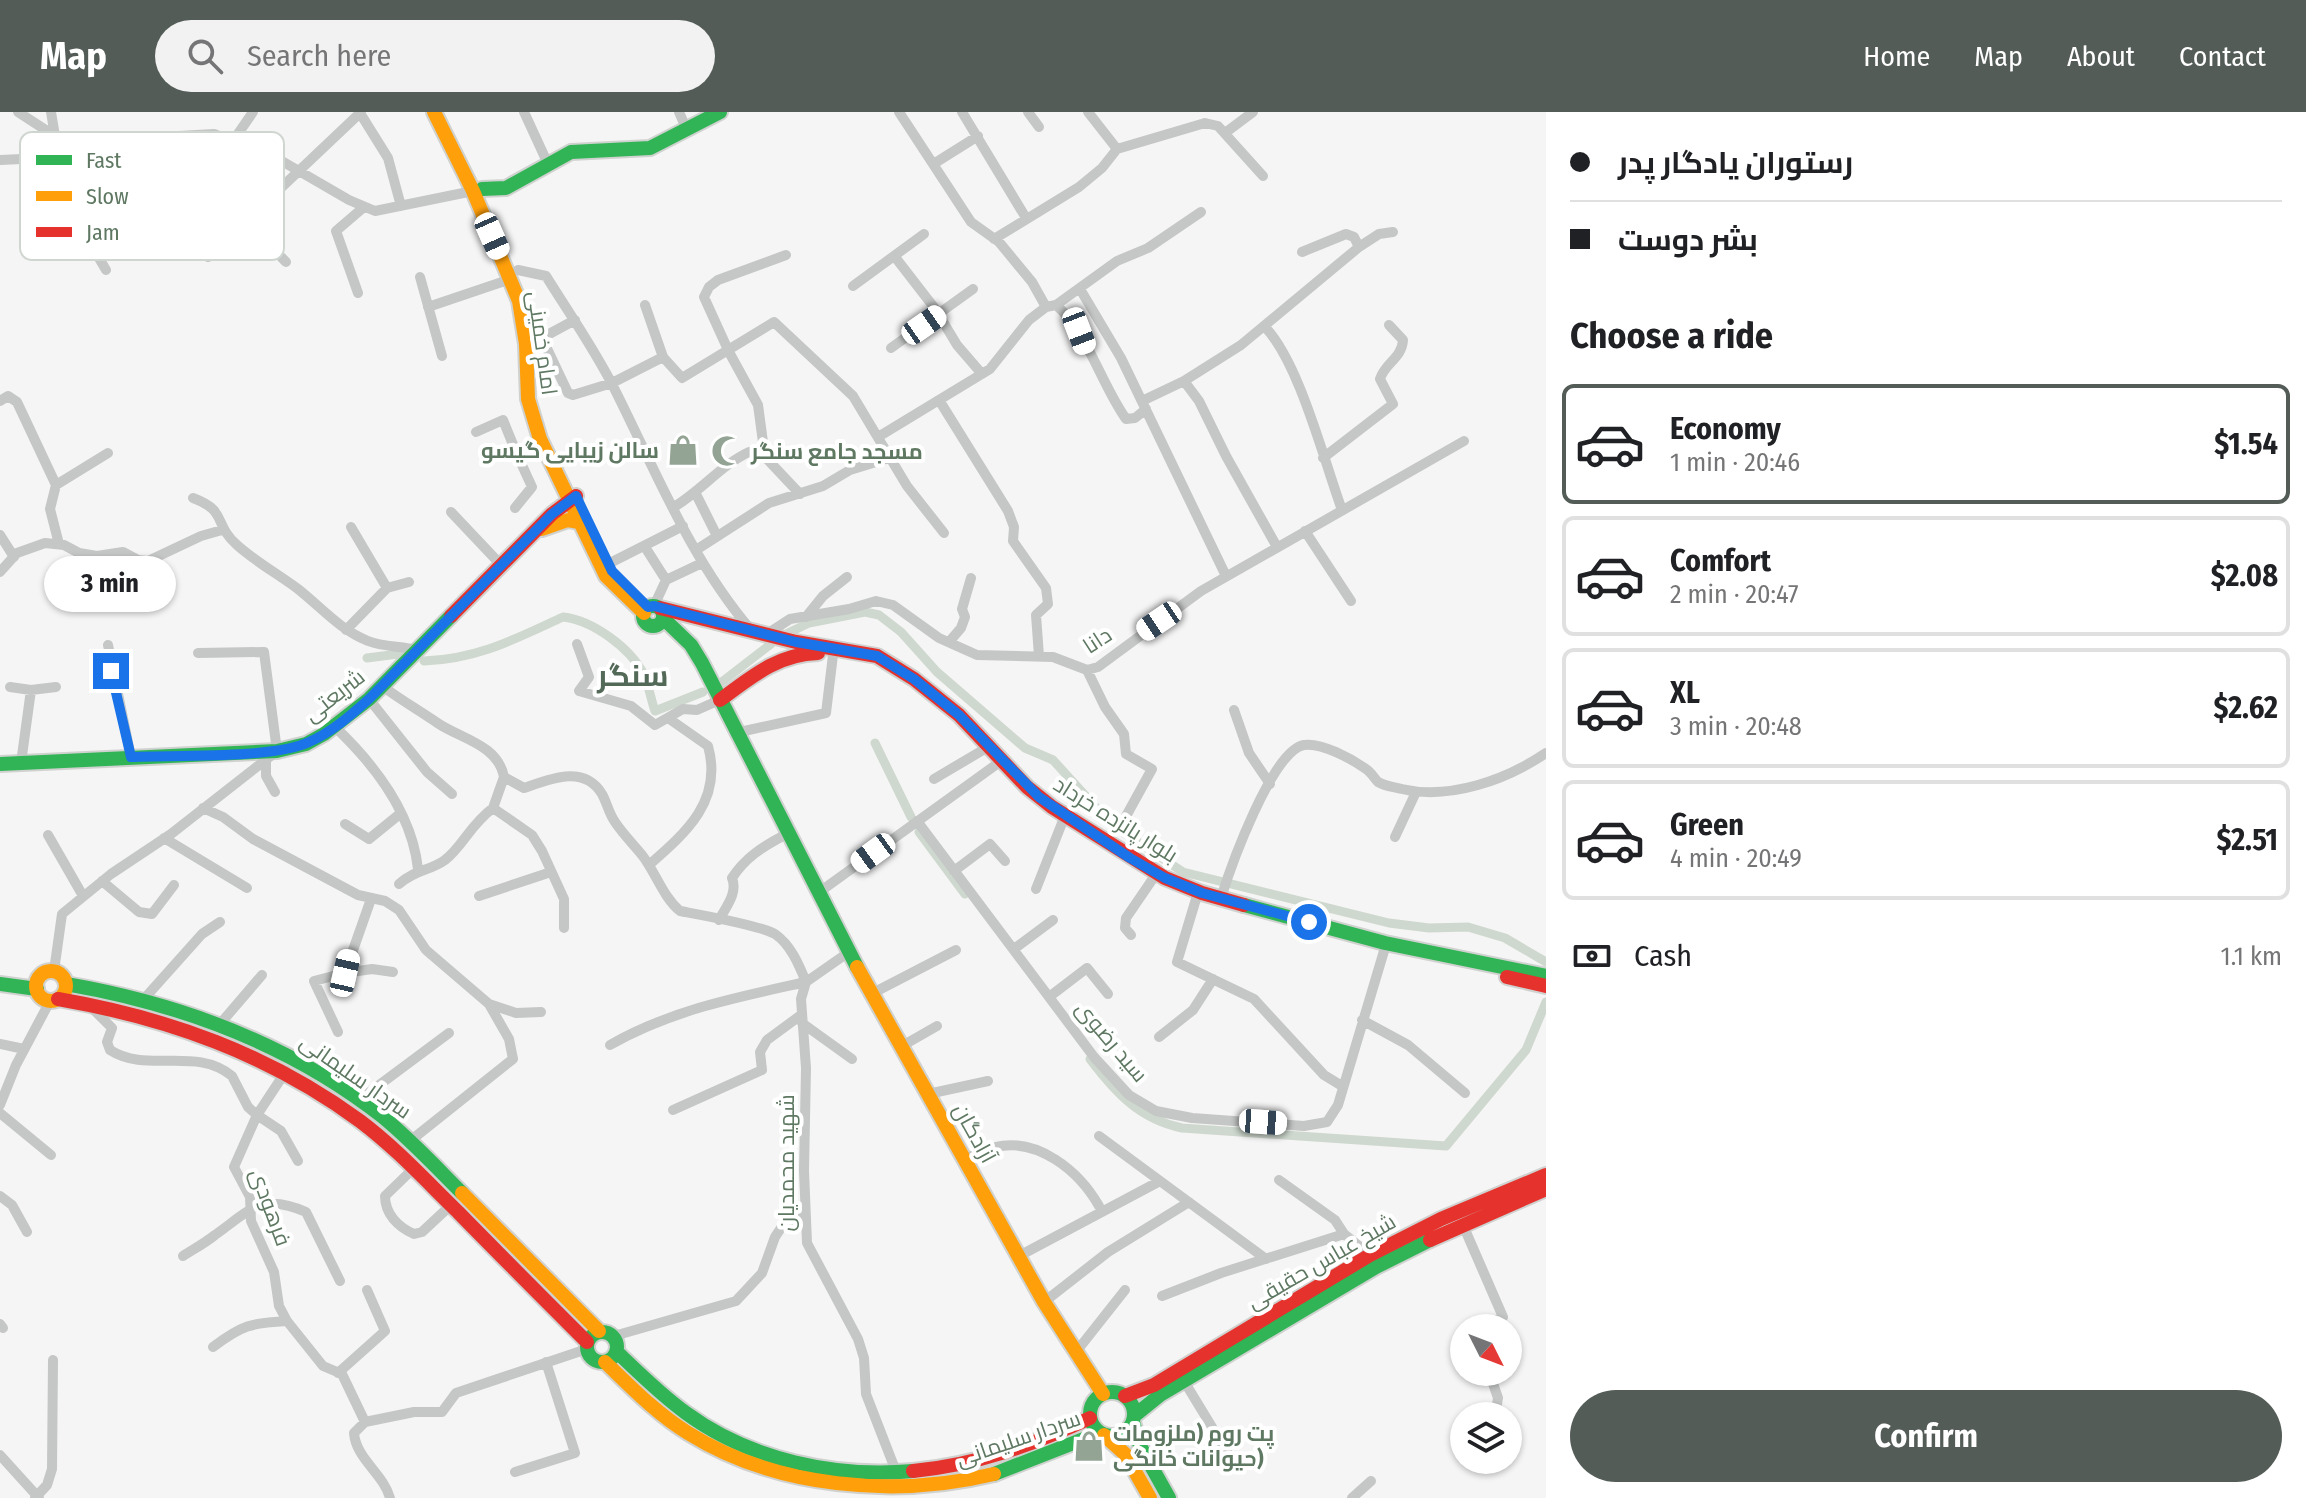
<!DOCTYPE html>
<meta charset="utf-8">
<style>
body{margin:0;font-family:"Fira Sans Condensed",Cairo,sans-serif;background:#f2f2f2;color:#202124;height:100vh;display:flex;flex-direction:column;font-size:30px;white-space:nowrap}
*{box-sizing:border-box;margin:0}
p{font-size:26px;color:#757577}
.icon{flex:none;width:44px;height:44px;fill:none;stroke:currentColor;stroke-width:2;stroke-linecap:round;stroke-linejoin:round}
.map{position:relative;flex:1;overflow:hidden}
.side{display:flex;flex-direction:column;background:#fff;width:760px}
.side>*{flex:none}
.banner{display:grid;align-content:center;height:176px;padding:0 24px;background:#fff}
.needle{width:52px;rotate:132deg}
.controls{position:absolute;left:1450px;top:1202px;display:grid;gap:16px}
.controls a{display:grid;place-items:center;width:72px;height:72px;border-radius:50%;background:#fff;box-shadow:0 2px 6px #0004;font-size:40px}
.end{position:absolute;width:36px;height:36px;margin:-18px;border:10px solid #1a73e8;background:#fff;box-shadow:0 0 0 4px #fff}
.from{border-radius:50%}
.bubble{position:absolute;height:56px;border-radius:28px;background:#fff;box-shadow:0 2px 6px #0004;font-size:26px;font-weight:700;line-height:56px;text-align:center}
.car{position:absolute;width:24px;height:48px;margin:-24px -12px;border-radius:10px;box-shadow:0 0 6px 2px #0007;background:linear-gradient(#fff 24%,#345 0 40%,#fff 0 76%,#345 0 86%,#fff 0)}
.banner b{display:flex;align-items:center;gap:28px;height:76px;font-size:30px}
.banner b+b{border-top:2px solid #e0e0e0}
.banner i{width:20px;height:20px;background:#202124}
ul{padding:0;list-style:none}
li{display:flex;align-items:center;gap:24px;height:120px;margin:0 16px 12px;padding:0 8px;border:4px solid #e0e0e0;border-radius:12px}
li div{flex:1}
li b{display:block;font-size:30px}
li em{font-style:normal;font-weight:700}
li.on{border-color:#545c57}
li>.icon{width:72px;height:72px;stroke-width:1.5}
h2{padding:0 24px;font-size:36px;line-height:96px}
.pay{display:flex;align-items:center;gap:20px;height:88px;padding:0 24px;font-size:30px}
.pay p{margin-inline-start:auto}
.action{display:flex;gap:16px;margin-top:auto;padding:16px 24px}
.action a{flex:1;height:92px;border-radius:48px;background:#545c57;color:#fff;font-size:32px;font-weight:700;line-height:92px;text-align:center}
header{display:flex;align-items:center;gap:48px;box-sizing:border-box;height:112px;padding:0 40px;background:#545c57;color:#fff}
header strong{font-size:38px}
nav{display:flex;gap:44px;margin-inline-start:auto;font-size:28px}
.search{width:560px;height:72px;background:#f2f2f2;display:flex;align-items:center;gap:20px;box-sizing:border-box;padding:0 28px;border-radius:44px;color:#757577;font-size:30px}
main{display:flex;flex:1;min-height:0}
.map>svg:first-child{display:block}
</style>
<header>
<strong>Map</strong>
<div class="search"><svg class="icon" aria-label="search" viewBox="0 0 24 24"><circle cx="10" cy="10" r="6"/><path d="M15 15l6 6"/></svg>Search here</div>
<nav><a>Home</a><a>Map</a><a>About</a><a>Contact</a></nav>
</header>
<main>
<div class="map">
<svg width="1546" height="1386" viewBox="0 0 1546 1386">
<rect width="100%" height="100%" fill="#f6f5f5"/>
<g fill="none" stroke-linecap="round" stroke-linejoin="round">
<path stroke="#ced8ce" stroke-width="9" d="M 788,521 L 809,511 L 865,500 L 879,503 L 901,520 L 937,560 L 1025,636 L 1053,648 L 1112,713 L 1183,760 L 1389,811 L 1429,816 L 1468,815 L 1505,826 L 1546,850
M 367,546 L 398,542
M 424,549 C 478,547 515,527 563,505 C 592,508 631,536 644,563 C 649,574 651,588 655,599 L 703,580
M 723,569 L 771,532
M 875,631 L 911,705
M 919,720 L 965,782
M 1090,947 C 1115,980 1139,1007 1182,1016 L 1446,1034 L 1526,938 L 1546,890"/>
<defs>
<path id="fast" d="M 482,77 L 506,76 L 571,40 L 650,36 L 720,0
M643 504a10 10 0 1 1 20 0a10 10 0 1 1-20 0Z
M 663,506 L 691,533 L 702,551 L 857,855
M 0,652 L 277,639 L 306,632 L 324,622 L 369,587 L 451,504
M 1244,793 L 1385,831 L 1546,864
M 0,872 L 37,877
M 66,872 C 182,892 290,932 383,1005 C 411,1028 436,1055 462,1081
M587 1235a15 15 0 1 1 30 0a15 15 0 1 1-30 0Z
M 617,1240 C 639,1261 661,1283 686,1301 C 750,1348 835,1366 913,1359
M1090 1302a22 22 0 1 1 44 0a22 22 0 1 1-44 0Z
M 1134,1304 L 1160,1283 L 1376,1155 L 1430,1128
M 1133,1310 L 1140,1334 L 1169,1386
M 994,1362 L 1099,1321"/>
<path id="slow" d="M 434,0 L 473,79 L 519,189 L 526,232 L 528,287 L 540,327 L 606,464 L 644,501
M 542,417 L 568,408 L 579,410
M 857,855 L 1044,1190 L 1103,1282
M36 874a15 15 0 1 1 30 0a15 15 0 1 1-30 0Z
M 462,1081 L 599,1219
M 605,1250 C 631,1275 657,1302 688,1321 C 776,1376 895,1386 994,1362
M 1104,1323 L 1125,1342 L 1150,1386"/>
<path id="jam" d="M 660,496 L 796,530 L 877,544 L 914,567 L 959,603 L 1027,675 L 1052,695 L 1165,766 L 1202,781 L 1244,793
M 451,504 L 552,402 L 576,384
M 720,588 C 751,565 778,542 818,541
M 1507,865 L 1546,874
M 58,887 C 168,906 269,942 360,1009 C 396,1036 426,1069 458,1100 C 501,1144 544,1187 587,1230
M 1430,1128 L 1546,1077
M 1125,1284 L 1154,1273 L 1370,1143 L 1441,1107 L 1546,1063
M 913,1359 C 976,1353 1033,1333 1090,1306"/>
</defs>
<use href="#fast" stroke="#d0d2d0" stroke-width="18"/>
<use href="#slow" stroke="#d0d2d0" stroke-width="18"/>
<use href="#jam" stroke="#d0d2d0" stroke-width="18"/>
<path stroke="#c4c7c5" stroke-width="10" d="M 18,0 L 55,24
M 51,0 L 55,24 L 67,45
M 524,0 L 548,52
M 679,0 L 686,16
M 899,0 L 971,110 L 999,130 L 1032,170 L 1046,195
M 962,0 L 1026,106
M 1028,0 L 1039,15
M 1088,0 L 1117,37
M 360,1 L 388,46 L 401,94
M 1225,21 L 1253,0
M 233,29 L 253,0
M 130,35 C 147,76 165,126 208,145 L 361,0
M 54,45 L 63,85 L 106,158
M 0,48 L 109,43 L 161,25 L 214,22 L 280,48 L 349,88 L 375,99 L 473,79
M 935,51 L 978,24
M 245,108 L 286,150
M 994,127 L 1079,75 L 1102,56 L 1117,37 L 1205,11 L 1218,14 L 1263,64
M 1302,140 L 1346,122 L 1354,125 L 1359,135
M 786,143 L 718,168 L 709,175 L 704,185 L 729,240 L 758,293 L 765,345 L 800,382
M 895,145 L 936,198 L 957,233 L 982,262
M 518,158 L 546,164 C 569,201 593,235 613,274 C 655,357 690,447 751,518
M 420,165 L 442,244
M 853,174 L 924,122
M 1080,177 L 1121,246 L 1226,464
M 358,181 L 336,119 L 364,95
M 645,193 L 663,245 L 682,266 L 774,210 L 853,284 L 907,374 L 944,421
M 1056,193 C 1088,221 1101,272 1126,307 L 1135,306 L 1146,297
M 428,195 L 511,167
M 1264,214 C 1299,249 1324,349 1342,398
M 542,226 L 568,281 L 573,283 L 612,271 L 663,245
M 538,228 L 575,208
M 891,236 L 973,177
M 1184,269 L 1199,289 L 1226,344 L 1277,435
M 939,288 L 1008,399 L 1014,415 L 1013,429 L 1046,476 L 1048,492 L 1036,503 L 1039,544
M 0,289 L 8,284 L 17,290 L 56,373 L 50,397 L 59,432
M 1142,289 L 1184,269 L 1241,233 L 1359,135 L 1379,122 L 1393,120
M 476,320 L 503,308 L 516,340
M 878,325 L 990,257 L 1029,208 L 1046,195 L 1056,193 L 1117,149 L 1148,136 L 1201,100
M 1323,346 L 1393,292 L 1380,267 C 1385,251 1402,246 1403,228 L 1389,213
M 56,373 L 108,341
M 696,382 L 717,424
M 193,386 C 228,399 213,412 237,433 C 256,450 278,462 298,477 C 322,496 339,517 368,529 C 383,535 401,534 417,538
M 674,395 C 701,379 721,353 749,340
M 515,396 L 532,375 L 516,340 L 540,327
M 451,400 L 502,454
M 351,415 L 387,476
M 1305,419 L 1351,489
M 0,423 L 14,445
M 645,435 L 666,468 L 654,494
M 696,438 L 769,391 L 823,374 L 850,358 L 889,346
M 608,452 L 683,414
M 0,460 L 17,441 L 45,431 L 64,433 L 79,441 L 97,444 L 123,440 L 138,448 L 148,449 L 201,424 L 222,418
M 666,468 L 702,451
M 806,505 L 823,484 L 847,465
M 346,518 L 387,476 L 409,470
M 767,522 L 790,507 L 849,497 L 876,489 L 893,493 L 939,526 L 977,543 L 1053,545 L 1087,558 L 1098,555 L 1201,479 L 1464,329
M 949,530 L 961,516 L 965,505 L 962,497 L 971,466
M 577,532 L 589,565 L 579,579 L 631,594 L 655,613 L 683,597 L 697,598 L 715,590
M 108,533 L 131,645
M 1087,558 L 1105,595 L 1124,622 L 1126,642 L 1152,657 L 1125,706
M 382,574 C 401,588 420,599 439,612 C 462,627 498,633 504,665
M 10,575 L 31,578 L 56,575
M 369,587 L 427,660 L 452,682
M 1234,598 L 1249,641 L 1270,672
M 335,615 C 374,652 412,701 418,757
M 735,621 L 826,601 L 833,543
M 266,647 L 266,664 L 275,680
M 21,651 L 31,578
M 504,665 L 524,676 C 550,667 584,652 602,682 C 607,691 609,702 615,710 C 623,722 633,732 642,743 C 656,761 663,785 680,799 C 701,803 759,813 775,822 C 791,833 799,853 806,870 C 738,885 671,898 610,933
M 504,665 L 493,696 L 532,723 L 542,739 L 564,787 L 564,816
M 934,667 L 983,638
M 203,696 L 223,705 L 253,727 L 358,783 L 385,789 L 399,798 L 426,838 L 489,892 L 516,901 L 541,900
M 917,709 L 1094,945 L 1129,983 L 1156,999 L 1192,1006 L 1304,1014 L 1327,1010 L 1338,993 L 1384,839
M 345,712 L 369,727 L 401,701
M 48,723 L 83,784
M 1395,725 L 1416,680
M 164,726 L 247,776
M 649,753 C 687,720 723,688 708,634 L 668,606
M 954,759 L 990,732 L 1005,749
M 102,769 L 139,800 L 152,802 L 174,773
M 399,772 C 416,757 430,759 445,748 C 463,734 470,713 493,696
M 1036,777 L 1062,711
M 818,781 L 997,652
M 479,784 L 551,760
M 1221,786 C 1230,757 1272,638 1304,633 C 1321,630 1352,647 1366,657 C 1371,660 1374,666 1378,670 C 1384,674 1395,675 1402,677 C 1450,688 1506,668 1546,641
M 1196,787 L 1177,850 L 1254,887 L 1324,963 L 1342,974
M 719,808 C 726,795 738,781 732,766 C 745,746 762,735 783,724
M 1131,823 L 1125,816 L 1126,806 L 1152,768
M 1014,837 L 1053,808
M 849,840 L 806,870 L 801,887 L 806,956 L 804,1059 L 807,1131 L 858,1227 L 864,1246 L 866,1282 L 897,1362
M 54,859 L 62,802 L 111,762 L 171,722 L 277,639 L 264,540 L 198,541
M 345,861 L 372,857 L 393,860
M 873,881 L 956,838
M 1049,885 L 1087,856 L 1108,882
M 143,888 L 202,822 L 220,810
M 89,893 L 112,916 L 107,930 L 110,938 C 147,962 196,934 232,964 L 248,995 L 257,1003 L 234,1055 L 250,1085 L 251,1109 L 274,1160 L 279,1194 L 287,1209 L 323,1254 L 342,1262 L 365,1310
M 1362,908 L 1408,933 L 1465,981
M 802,911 L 852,947
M 220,912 L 262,863
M 338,920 L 314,869 L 345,861 L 371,787
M 1159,925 L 1193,898 L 1213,867
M 0,932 L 24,937
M 902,934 L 937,914
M 286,959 L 257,1003 L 281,1019 L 298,1049
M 928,982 L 988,969
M 359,988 L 449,921
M 0,993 L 16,953 L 50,889
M 673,998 L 762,958 L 760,940 L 767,928 L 801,903
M 0,1001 L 51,1043
M 1099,1024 L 1266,1147
M 410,1029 L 513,947 L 509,927 L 489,892
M 965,1047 C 974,1043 985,1038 995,1035 C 1038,1025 1079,1059 1099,1094
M 414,1056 L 385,1084 C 385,1102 398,1115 414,1122 L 422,1120 L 451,1093
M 1279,1068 L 1335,1108 L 1344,1122 L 1370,1143
M 0,1084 L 12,1093 L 27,1120
M 1463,1113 L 1503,1205 L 1479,1216
M 183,1144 C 194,1137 205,1131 215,1123 C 249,1099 261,1080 306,1100 L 340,1169
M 1019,1144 L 1160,1069
M 1162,1184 L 1221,1161 L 1344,1122
M 1044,1190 L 1108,1140 L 1189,1090
M 0,1212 L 3,1216
M 614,1224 L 736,1189 L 762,1161 L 775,1125 L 783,1113 L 805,1103
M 213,1235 C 242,1213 251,1211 287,1209
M 1076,1240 L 1125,1178
M 1489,1260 L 1498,1286 L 1495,1304
M 338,1261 L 385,1219 L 367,1178
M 1184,1269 L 1232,1348
M 0,1343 L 39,1386
M 515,1360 L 575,1341 L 546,1250
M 35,1386 L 47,1373 L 52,1357 L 53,1248
M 390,1386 C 383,1361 356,1347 354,1321 L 365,1310 L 414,1300 L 442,1300 L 456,1281 L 587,1237
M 1352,1386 L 1371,1369"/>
<use href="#fast" stroke="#30b455" stroke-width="14"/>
<use href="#slow" stroke="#ff9f0a" stroke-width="14"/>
<use href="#jam" stroke="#e5322d" stroke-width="14"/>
</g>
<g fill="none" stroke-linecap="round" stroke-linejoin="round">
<path stroke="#1a73e8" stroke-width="10" d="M 111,559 L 131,645 C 174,643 274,647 309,630 C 332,620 351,603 369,587 L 552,402 L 576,384 L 612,459 L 648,495 L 654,494 L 796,530 L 877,544 L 914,567 L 959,603 L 1039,685 L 1130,746 L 1165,766 L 1202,781 L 1309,810"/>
</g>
<defs>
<symbol id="shop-bare" viewBox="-9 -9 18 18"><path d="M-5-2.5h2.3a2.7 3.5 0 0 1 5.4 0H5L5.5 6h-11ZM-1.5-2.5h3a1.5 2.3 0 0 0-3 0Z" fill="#93a495" stroke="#fff" stroke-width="2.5" paint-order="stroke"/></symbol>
<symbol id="mosque-bare" viewBox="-9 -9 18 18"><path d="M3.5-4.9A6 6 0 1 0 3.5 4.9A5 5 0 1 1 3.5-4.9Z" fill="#93a495" stroke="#fff" stroke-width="2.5" paint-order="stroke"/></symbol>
</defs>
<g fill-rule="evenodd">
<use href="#shop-bare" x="661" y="316" width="44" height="44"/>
<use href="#mosque-bare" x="705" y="317" width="44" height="44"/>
<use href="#shop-bare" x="1067" y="1312" width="44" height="44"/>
</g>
<g text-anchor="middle" stroke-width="8" stroke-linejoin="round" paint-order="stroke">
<g font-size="22" fill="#5e7862" stroke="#fff">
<text transform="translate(543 231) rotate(82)" y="8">امام خمینی</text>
<text transform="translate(1097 528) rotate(-33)" y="8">دانا</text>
<text transform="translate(334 583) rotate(-38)" y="8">شریعتی</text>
<text transform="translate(1116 707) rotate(32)" y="8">بلوار پانزده خرداد</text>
<text transform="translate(1112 929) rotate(50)" y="8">سید رضوی</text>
<text transform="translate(356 964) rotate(35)" y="8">سردار سلیمانی</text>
<text transform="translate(975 1021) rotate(61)" y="8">آزادگان</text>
<text transform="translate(786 1051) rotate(-90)" y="8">شهید محمدیان</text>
<text transform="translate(271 1095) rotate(70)" y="8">فرهودی</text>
<text transform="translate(1321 1149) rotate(-30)" y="8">شیخ عباس حقیقی</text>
<text transform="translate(1018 1326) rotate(-19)" y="8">سردار سلیمانی</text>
</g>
<g font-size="22" font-weight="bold" fill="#5e7862" stroke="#fff" text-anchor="start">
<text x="659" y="346" text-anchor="end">سالن زیبایی گیسو</text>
<text x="751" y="347">مسجد جامع سنگر</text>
<text x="1113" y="1329">پت روم (ملزومات<tspan x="1113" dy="25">حیوانات خانگی)</tspan></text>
</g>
<g font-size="30" font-weight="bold" fill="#546a58" stroke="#fff">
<text x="633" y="574">سنگر</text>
</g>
</g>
<rect x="20" y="20" width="264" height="128" rx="12" fill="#fff" stroke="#cfd6d0" stroke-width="2"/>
<rect x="36" y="43" width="36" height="10" fill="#30b455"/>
<rect x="36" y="79" width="36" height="10" fill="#ff9f0a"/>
<rect x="36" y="115" width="36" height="10" fill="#e5322d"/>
<g font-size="22" fill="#5e7862">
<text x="86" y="56">Fast</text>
<text x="86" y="92">Slow</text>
<text x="86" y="128">Jam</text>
</g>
</svg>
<div class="controls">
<a><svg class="needle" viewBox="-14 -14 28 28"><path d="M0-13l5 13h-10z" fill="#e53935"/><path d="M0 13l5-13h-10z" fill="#757577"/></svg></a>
<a><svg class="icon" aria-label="layers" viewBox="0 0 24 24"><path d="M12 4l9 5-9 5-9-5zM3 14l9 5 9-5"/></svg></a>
</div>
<i class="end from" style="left:1309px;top:810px"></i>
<i class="end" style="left:111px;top:559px"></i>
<div class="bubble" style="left:44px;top:444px;width:132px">3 min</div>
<i class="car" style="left:492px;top:124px;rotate:156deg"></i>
<i class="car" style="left:924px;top:213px;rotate:55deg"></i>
<i class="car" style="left:1079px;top:219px;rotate:159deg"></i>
<i class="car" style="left:1159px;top:509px;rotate:236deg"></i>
<i class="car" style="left:873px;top:741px;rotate:234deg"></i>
<i class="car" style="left:345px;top:861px;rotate:13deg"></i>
<i class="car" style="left:1263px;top:1010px;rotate:94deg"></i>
</div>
<section class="side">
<div class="banner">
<b><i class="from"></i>رستوران یادگار پدر</b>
<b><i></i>بشر دوست</b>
</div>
<h2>Choose a ride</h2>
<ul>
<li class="on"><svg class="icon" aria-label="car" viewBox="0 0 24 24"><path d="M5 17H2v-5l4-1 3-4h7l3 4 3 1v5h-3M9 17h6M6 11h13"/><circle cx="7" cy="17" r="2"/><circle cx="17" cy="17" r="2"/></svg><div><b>Economy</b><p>1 min · 20:46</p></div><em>$1.54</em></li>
<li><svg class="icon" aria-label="car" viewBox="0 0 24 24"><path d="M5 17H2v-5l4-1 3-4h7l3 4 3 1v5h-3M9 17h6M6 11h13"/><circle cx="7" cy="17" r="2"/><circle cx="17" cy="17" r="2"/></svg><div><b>Comfort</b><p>2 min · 20:47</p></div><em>$2.08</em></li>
<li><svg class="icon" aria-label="car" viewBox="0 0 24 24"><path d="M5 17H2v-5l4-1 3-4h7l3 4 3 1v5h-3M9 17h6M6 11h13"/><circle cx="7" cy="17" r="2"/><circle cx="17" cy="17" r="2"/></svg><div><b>XL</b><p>3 min · 20:48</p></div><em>$2.62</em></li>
<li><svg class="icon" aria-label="car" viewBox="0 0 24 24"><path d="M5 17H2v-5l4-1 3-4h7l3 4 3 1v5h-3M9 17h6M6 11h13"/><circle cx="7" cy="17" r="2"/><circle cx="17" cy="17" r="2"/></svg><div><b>Green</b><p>4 min · 20:49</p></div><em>$2.51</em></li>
</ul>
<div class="pay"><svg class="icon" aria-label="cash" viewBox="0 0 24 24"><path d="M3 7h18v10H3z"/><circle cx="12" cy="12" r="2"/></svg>Cash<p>1.1 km</p></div>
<div class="action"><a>Confirm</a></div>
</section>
</main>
